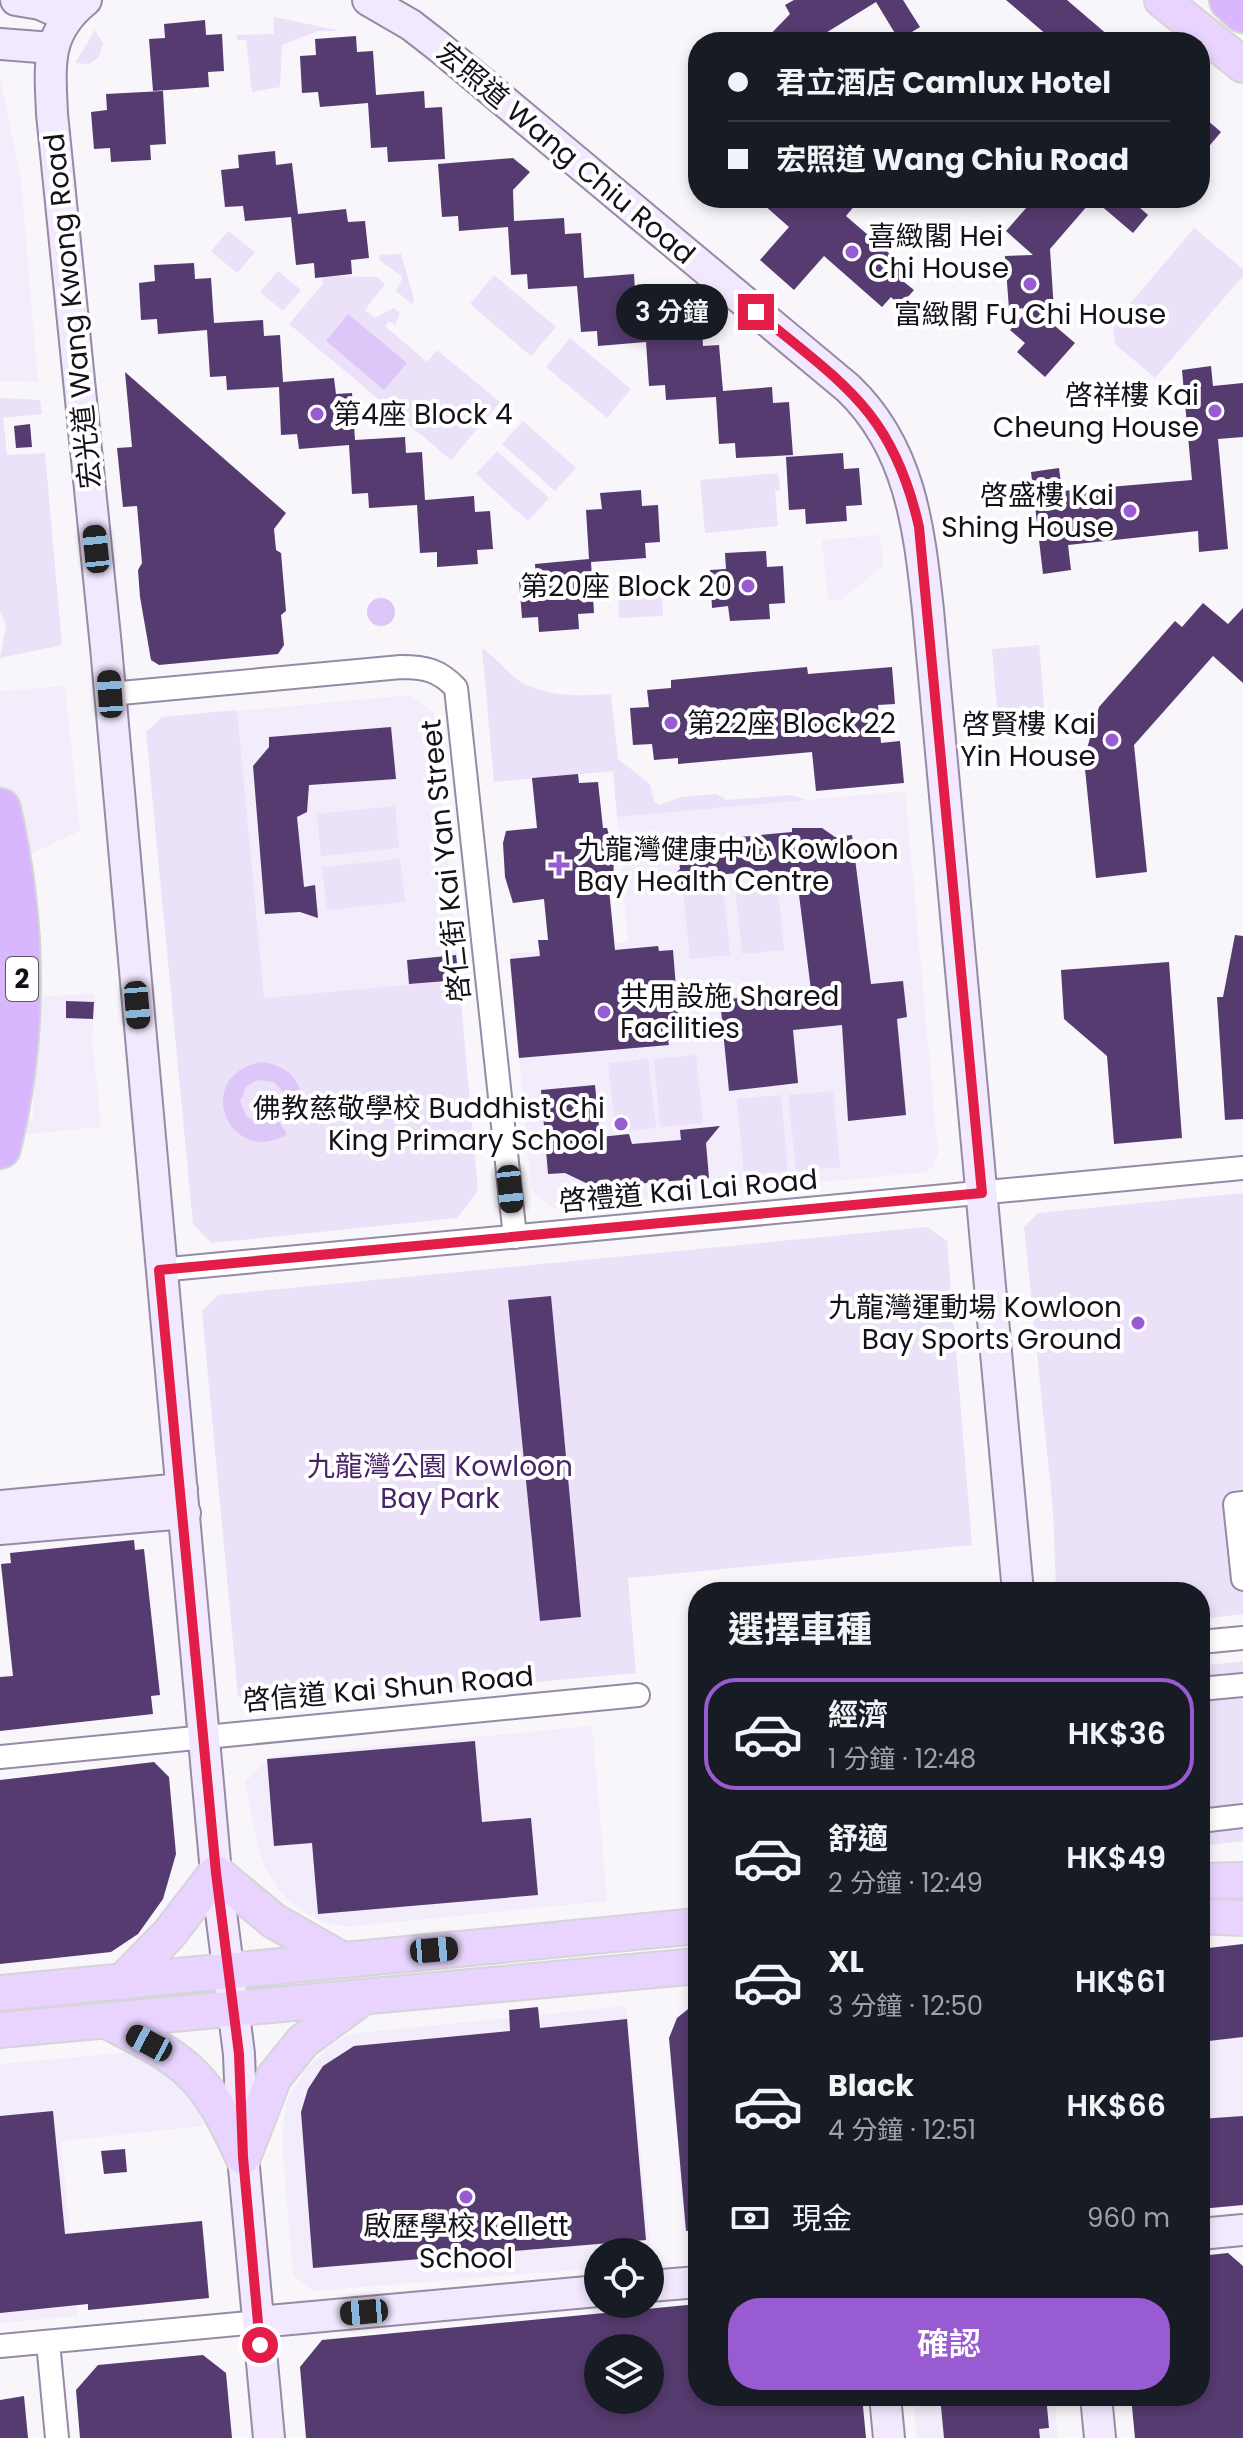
<!DOCTYPE html>
<html lang="zh-TW">
<meta charset="utf-8">
<style>
body{margin:0;font-family:Poppins,"Noto Sans TC",sans-serif;background:#20242c;color:#f1f3f6;height:100vh;display:flex;flex-direction:column;font-size:30px;white-space:nowrap}
*{box-sizing:border-box;margin:0}
p{font-size:26px;color:#9ea1a6}
.icon{flex:none;width:44px;height:44px;fill:none;stroke:currentColor;stroke-width:2;stroke-linecap:round;stroke-linejoin:round}
.map{position:relative;flex:1;overflow:hidden}
.drawer{position:absolute;left:688px;top:1582px;width:522px;height:824px;display:flex;flex-direction:column;background:#171b24;border-radius:32px;box-shadow:0 4px 12px #0003}
.drawer>*{flex:none}
.guide{position:absolute;left:688px;top:32px;width:522px;height:176px;border-radius:32px;box-shadow:0 4px 12px #0003;display:grid;align-content:center;height:176px;padding:0 40px;background:#171b24}
.tools{position:absolute;left:584px;top:2238px;display:grid;gap:16px}
.tools a{display:grid;place-items:center;width:80px;height:80px;border-radius:50%;background:#171b24;box-shadow:0 4px 12px #0003;font-size:40px}
.end{position:absolute;width:36px;height:36px;margin:-18px;border:10px solid #e11d48;background:#fff;box-shadow:0 0 0 4px #fff}
.from{border-radius:50%}
.bubble{position:absolute;height:56px;border-radius:28px;background:#171b24;box-shadow:0 4px 12px #0003;font-size:26px;font-weight:600;line-height:56px;text-align:center}
.car{position:absolute;width:24px;height:48px;margin:-24px -12px;border-radius:10px;box-shadow:0 0 6px 2px #0007;background:linear-gradient(#222 24%,#8ab4d8 0 40%,#222 0 76%,#8ab4d8 0 86%,#222 0)}
.guide b{display:flex;align-items:center;gap:28px;height:76px;font-size:30px}
.guide b+b{border-top:2px solid #363941}
.guide i{width:20px;height:20px;background:#f1f3f6}
ul{padding:0;list-style:none}
li{display:flex;align-items:center;gap:24px;height:112px;margin:0 16px 12px;padding:0 24px;border:4px solid transparent;border-radius:32px}
li div{flex:1}
li b{display:block;font-size:30px}
li em{font-style:normal;font-weight:600}
li.selected{border-color:#995bd2}
li>.icon{width:72px;height:72px;stroke-width:1.5}
h2{padding:0 40px;font-size:36px;line-height:96px}
.pay{display:flex;align-items:center;gap:20px;height:88px;padding:0 40px;font-size:30px}
.pay p{margin-inline-start:auto}
.action{display:flex;gap:16px;margin-top:auto;padding:16px 40px}
.action a{flex:1;height:92px;border-radius:32px;background:#995bd2;color:#fff;font-size:32px;font-weight:600;line-height:92px;text-align:center}
.map>svg:first-child{display:block}
</style>
<div class="map">
<svg width="1243" height="2438" viewBox="0 0 1243 2438">
<rect width="100%" height="100%" fill="#f8f5fb"/>
<path fill="#f3ecfa" d="M 0,76 L 21,180 L 38,382 L 0,381 Z
M 880,535 L 883,565 L 843,599 L 828,600 L 822,540 Z
M 65,686 L 80,831 L 0,868 L 0,691 Z
M 410,695 L 434,713 L 459,980 L 263,998 L 237,711 Z
M 905,791 L 938,1153 L 933,1167 L 926,1172 L 552,1208 L 531,1189 L 510,954 L 628,942 L 617,817 Z
M 95,993 L 92,1039 L 101,1127 L 18,1135 L 33,1117 L 38,997 Z
M 592,1726 L 607,1901 L 346,1927 L 321,1921 L 296,1907 L 280,1892 L 266,1869 L 258,1848 L 245,1782 L 272,1756 Z
M 1243,1944 L 1243,2205 L 1200,2209 L 1200,1949 Z
M 626,2006 L 652,2264 L 650,2252 L 598,2252 L 598,2268 L 313,2291 L 293,2275 L 282,2141 L 286,2102 L 305,2070 L 332,2044 L 348,2035 L 367,2032 Z
M 125,2053 L 164,2071 L 194,2100 L 204,2126 L 61,2141 L 78,2316 L 0,2323 L 0,2064 Z
M 913,2396 L 1054,2396 L 1058,2438 L 917,2438 Z"/>
<path fill="#ebe1f9" d="M 274,17 L 341,31 L 318,31 L 282,45 L 280,87 L 252,92 L 246,40 L 237,40 L 237,35 L 274,34 Z
M 95,30 L 103,44 L 99,57 L 89,64 L 75,63 Z
M 1194,228 L 1243,269 L 1243,276 L 1155,378 L 1115,344 L 1113,324 Z
M 228,231 L 255,252 L 237,273 L 211,251 Z
M 401,254 L 414,300 L 412,304 L 396,291 L 403,277 L 379,260 L 380,255 Z
M 336,261 L 337,276 L 377,277 L 385,284 L 365,310 L 375,318 L 394,308 L 400,313 L 395,325 L 389,321 L 385,326 L 427,362 L 437,350 L 500,402 L 451,460 L 289,324 L 323,284 L 322,277 L 329,277 L 328,262 Z
M 278,271 L 301,290 L 283,311 L 260,292 Z
M 494,275 L 556,327 L 531,356 L 470,304 Z
M 570,338 L 631,389 L 607,418 L 546,367 Z
M 0,398 L 40,400 L 42,414 L 3,418 L 7,455 L 45,453 L 62,645 L 0,658 L 6,625 L 0,612 Z
M 523,421 L 576,468 L 555,491 L 502,444 Z
M 497,451 L 549,498 L 528,521 L 476,474 Z
M 778,473 L 780,490 L 775,491 L 778,526 L 705,533 L 700,480 Z
M 662,593 L 663,616 L 619,618 L 618,596 Z
M 1039,645 L 1046,728 L 999,732 L 992,649 Z
M 482,648 C 494,656 503,668 514,677 C 541,698 579,696 611,694 L 618,759 L 650,784 L 654,801 L 660,805 L 681,797 L 716,794 L 727,800 L 792,795 L 805,800 L 617,817 L 613,771 L 494,782 Z
M 237,710 L 264,998 L 459,980 L 478,1191 L 457,1218 L 211,1243 L 193,1224 L 146,732 L 162,717 Z
M 395,806 L 399,848 L 321,856 L 317,814 Z
M 400,859 L 405,902 L 327,910 L 322,867 Z
M 777,882 L 784,950 L 742,954 L 735,886 Z
M 723,886 L 730,955 L 690,959 L 683,890 Z
M 696,1055 L 703,1123 L 660,1127 L 654,1059 Z
M 648,1059 L 656,1128 L 616,1132 L 608,1063 Z
M 833,1091 L 840,1167 L 796,1171 L 788,1095 Z
M 781,1095 L 788,1171 L 744,1175 L 737,1099 Z
M 1243,1193 L 1243,1614 L 1200,1619 L 1200,1592 L 1056,1592 L 1053,1510 L 1024,1227 L 1038,1213 Z
M 927,1227 L 947,1241 L 972,1545 L 628,1578 L 636,1673 L 256,1707 L 238,1696 L 202,1311 L 218,1295 Z
M 698,1609 L 698,1681 L 691,1610 Z
M 1243,1661 L 1243,1841 L 1200,1846 L 1200,1666 Z"/>
<path fill="#ddc6f8" d="M 348,314 L 407,363 L 384,390 L 326,341 Z
M367 612a14 14 0 1 1 28 0a14 14 0 1 1-28 0Z
M 261,1062 C 290,1065 308,1086 300,1115 L 284,1109 L 284,1093 L 274,1082 L 257,1080 L 246,1087 L 240,1101 L 247,1117 L 261,1124 L 277,1119 L 287,1134 C 230,1169 190,1076 261,1062 Z"/>
<path fill="#553b6f" fill-rule="evenodd" d="M 794,0 L 903,0 L 920,27 L 899,40 L 876,2 L 811,42 L 801,32 L 792,42 L 763,42 L 790,14 L 785,5 Z
M 1006,0 L 1067,0 L 1116,42 L 1055,42 Z
M 205,20 L 206,35 L 222,34 L 224,71 L 208,72 L 209,87 L 153,91 L 149,39 L 165,38 L 164,24 Z
M 356,36 L 357,52 L 373,51 L 376,95 L 424,91 L 425,108 L 442,107 L 445,159 L 388,162 L 387,147 L 371,148 L 368,103 L 320,107 L 318,92 L 302,93 L 300,56 L 316,55 L 315,39 Z
M 163,91 L 166,144 L 150,145 L 151,160 L 111,162 L 110,148 L 94,149 L 91,112 L 107,110 L 106,94 Z
M 1200,114 L 1221,132 L 1200,157 Z
M 275,151 L 276,165 L 292,163 L 298,214 L 346,209 L 348,222 L 365,221 L 369,258 L 351,260 L 352,274 L 315,278 L 314,263 L 296,265 L 291,217 L 245,221 L 243,206 L 225,207 L 221,170 L 239,168 L 238,155 Z
M 513,158 L 530,172 L 513,190 L 514,221 L 564,218 L 565,234 L 581,233 L 584,278 L 634,274 L 635,291 L 651,290 L 654,333 L 702,330 L 703,346 L 719,345 L 723,391 L 772,387 L 773,403 L 789,402 L 793,455 L 736,458 L 735,443 L 719,444 L 716,397 L 666,400 L 665,385 L 649,386 L 646,342 L 598,346 L 597,331 L 581,332 L 577,286 L 528,289 L 527,274 L 511,275 L 508,227 L 459,231 L 458,216 L 442,217 L 438,164 Z
M 756,198 L 861,198 L 846,216 L 912,273 L 904,282 L 914,290 L 900,306 L 891,297 L 882,307 L 824,256 L 794,290 L 760,260 L 789,227 Z
M 1035,198 L 1080,198 L 1088,205 L 1050,249 L 1055,326 L 1075,343 L 1045,377 L 1017,352 L 1025,343 L 1010,330 L 1030,308 L 1009,309 L 1005,256 L 1033,255 L 1006,231 Z
M 1092,198 L 1129,198 L 1148,215 L 1133,233 Z
M 194,263 L 195,279 L 211,278 L 214,323 L 263,320 L 264,336 L 280,335 L 283,382 L 334,378 L 336,394 L 352,393 L 355,440 L 405,437 L 406,453 L 422,452 L 425,500 L 474,496 L 475,512 L 490,511 L 493,549 L 477,550 L 478,564 L 437,567 L 437,552 L 420,553 L 417,505 L 369,508 L 368,493 L 352,494 L 349,445 L 299,449 L 297,434 L 281,435 L 279,387 L 227,390 L 226,376 L 210,377 L 207,330 L 158,334 L 157,319 L 141,320 L 139,283 L 155,281 L 154,265 Z
M 1211,366 L 1213,386 L 1243,383 L 1243,437 L 1218,439 L 1228,549 L 1199,552 L 1198,531 L 1068,545 L 1071,570 L 1043,574 L 1031,472 L 1059,468 L 1062,491 L 1192,480 L 1182,370 Z
M 125,372 L 286,513 L 274,529 L 276,550 L 281,553 L 286,611 L 281,615 L 284,645 L 278,654 L 159,665 L 151,660 L 140,597 L 138,570 L 142,563 L 137,506 L 123,507 L 117,448 L 132,447 Z
M 30,424 L 32,447 L 16,448 L 14,426 Z
M 843,453 L 844,469 L 859,468 L 862,505 L 846,506 L 847,521 L 806,524 L 805,509 L 789,510 L 786,457 Z
M 641,490 L 642,506 L 658,505 L 659,524 L 660,542 L 645,543 L 646,558 L 591,562 L 594,613 L 578,614 L 579,629 L 539,632 L 538,617 L 522,618 L 519,581 L 536,580 L 535,564 L 589,559 L 586,510 L 602,509 L 600,493 Z
M 766,551 L 767,567 L 783,566 L 785,603 L 769,604 L 770,619 L 730,621 L 728,606 L 712,608 L 710,570 L 726,569 L 725,553 Z
M 1203,603 L 1228,624 L 1243,608 L 1243,683 L 1213,656 L 1134,745 L 1147,872 L 1096,878 L 1084,759 L 1099,707 L 1175,621 L 1182,627 Z
M 807,667 L 808,674 L 892,667 L 895,704 L 878,705 L 881,743 L 900,741 L 904,783 L 816,791 L 812,752 L 678,764 L 678,758 L 654,760 L 652,744 L 633,745 L 630,708 L 649,707 L 647,690 L 671,688 L 671,680 Z
M 391,727 L 396,779 L 309,785 L 307,812 L 297,817 L 304,887 L 315,885 L 318,918 L 300,912 L 265,914 L 253,766 L 269,747 L 269,737 Z
M 578,774 L 579,783 L 598,782 L 603,828 L 607,828 L 614,852 L 613,889 L 609,889 L 615,950 L 658,946 L 659,951 L 673,950 L 680,1039 L 668,1041 L 669,1045 L 519,1058 L 510,959 L 540,956 L 538,940 L 548,940 L 544,899 L 513,903 L 505,877 L 503,843 L 506,831 L 537,828 L 532,778 Z
M 792,828 L 822,828 L 835,837 L 852,835 L 871,984 L 903,981 L 907,1017 L 897,1019 L 906,1115 L 848,1121 L 842,1025 L 793,1030 L 798,1083 L 729,1091 L 720,1000 L 811,990 L 797,879 L 776,881 L 767,870 L 697,877 L 698,886 L 659,889 L 680,869 L 677,843 L 792,832 Z
M 1235,935 L 1243,936 L 1243,1119 L 1225,1120 L 1217,997 L 1223,997 Z
M 456,955 L 459,980 L 409,984 L 407,960 Z
M 1169,962 L 1182,1138 L 1114,1144 L 1107,1056 L 1064,1019 L 1061,970 Z
M 66,1001 L 94,1002 L 93,1019 L 66,1018 Z
M 595,1085 L 600,1137 L 629,1134 L 632,1144 L 681,1140 L 680,1130 L 720,1126 L 706,1143 L 709,1178 L 597,1187 L 592,1182 L 586,1183 L 565,1173 L 548,1174 L 541,1090 Z
M 551,1296 L 581,1617 L 540,1621 L 508,1300 Z
M 134,1540 L 135,1550 L 144,1549 L 160,1695 L 151,1696 L 153,1714 L 0,1731 L 0,1677 L 13,1676 L 1,1564 L 11,1563 L 10,1553 Z
M 475,1741 L 482,1822 L 531,1818 L 538,1895 L 318,1914 L 312,1843 L 274,1846 L 267,1759 Z
M 154,1762 L 169,1777 L 176,1854 L 163,1899 L 138,1934 L 111,1952 L 0,1964 L 0,1780 Z
M 1243,1944 L 1243,2037 L 1200,2042 L 1200,1949 Z
M 698,2001 L 698,2230 L 686,2231 L 669,2038 L 677,2018 Z
M 538,2007 L 540,2028 L 627,2019 L 646,2240 L 313,2268 L 301,2112 L 308,2089 L 323,2066 L 354,2046 L 510,2031 L 509,2010 Z
M 53,2111 L 65,2234 L 202,2221 L 209,2298 L 88,2310 L 88,2304 L 0,2313 L 0,2116 Z
M 1243,2116 L 1243,2205 L 1200,2209 L 1200,2119 Z
M 125,2149 L 127,2172 L 104,2174 L 101,2151 Z
M 1228,2253 L 1243,2266 L 1243,2438 L 1135,2438 L 1131,2396 L 1200,2396 L 1200,2256 Z
M 698,2304 L 698,2396 L 862,2396 L 866,2438 L 306,2438 L 300,2367 L 322,2340 ZM 598,2348 L 650,2348 L 650,2400 L 598,2400 Z
M 203,2355 L 226,2373 L 232,2438 L 80,2438 L 76,2390 L 98,2365 Z
M 24,2396 L 28,2438 L 0,2438 L 0,2400 Z
M 940,2396 L 1046,2396 L 1049,2428 L 1039,2429 L 1040,2438 L 944,2438 Z"/>
<g fill="none" stroke-linecap="round" stroke-linejoin="round">
<defs>
<path id="street" d="M 110,694 L 401,667 C 425,667 439,670 456,688 L 515,1237
M 159,1270 L 1243,1168
M 1243,1503 L 1235,1504 L 1243,1579
M 1200,1642 L 1243,1638
M 1200,1689 L 1243,1685
M 0,1757 L 638,1695
M 1200,1821 L 1243,1816
M 48,2342 L 57,2438
M 0,2346 L 258,2322"/>
<path id="secondary" d="M 16,0 L 40,4 L 67,16
M 86,0 C 45,33 50,65 52,114 L 106,647 L 216,1873 L 239,2054 L 243,2157 L 269,2438
M 368,0 L 411,25 L 438,46 L 848,388 C 911,448 919,529 928,610 L 1018,1592
M 0,44 L 52,48
M 0,1506 L 182,1489
M 0,1529 L 185,1513
M 1200,2234 L 1243,2230
M 650,2286 L 698,2282
M 258,2322 L 598,2291
M 885,2396 L 889,2438
M 1096,2396 L 1100,2438"/>
<path id="primary" d="M 1162,0 L 1243,65
M 1200,1881 L 1243,1880
M 1200,1916 L 1243,1918
M 122,1982 L 169,1934 L 216,1873 L 274,1921 L 339,1958
M 0,1993 L 698,1926
M 107,2021 C 189,2063 204,2072 243,2157
M 0,2030 L 698,1966
M 243,2157 L 274,2077 L 303,2041 L 362,1998"/>
<path id="highway" d="M 1230,0 L 1243,12
M 0,809 C 26,923 28,1035 0,1148"/>
</defs>
<use href="#street" stroke="#968aa4" stroke-width="26"/>
<use href="#secondary" stroke="#968aa4" stroke-width="34"/>
<use href="#primary" stroke="#d5d4d6" stroke-width="38"/>
<use href="#highway" stroke="#d5d4d6" stroke-width="44"/>
<use href="#street" stroke="#fff" stroke-width="22"/>
<use href="#secondary" stroke="#f3e9ff" stroke-width="30"/>
<use href="#primary" stroke="#e8d4fe" stroke-width="34"/>
<use href="#highway" stroke="#d8b7fe" stroke-width="40"/>
</g>
<g fill="none" stroke-linecap="round" stroke-linejoin="round">
<path stroke="#e11d48" stroke-width="10" d="M 260,2345 L 243,2157 L 239,2054 L 216,1873 L 159,1270 L 982,1193 L 919,527 C 893,411 842,383 756,312"/>
</g>
<g fill="#995bd2" stroke="#fff" stroke-width="3">
<circle cx="852" cy="252" r="8"/>
<circle cx="1030" cy="284" r="8"/>
<circle cx="1215" cy="411" r="8"/>
<circle cx="317" cy="414" r="8"/>
<circle cx="1130" cy="511" r="8"/>
<circle cx="748" cy="586" r="8"/>
<circle cx="671" cy="723" r="8"/>
<circle cx="1112" cy="740" r="8"/>
<path d="M555 853h8v8h8v8h-8v8h-8v-8h-8v-8h8z"/>
<circle cx="604" cy="1012" r="8"/>
<circle cx="621" cy="1124" r="8"/>
<circle cx="1138" cy="1323" r="8"/>
<circle cx="466" cy="2197" r="8"/>
</g>
<g text-anchor="middle" stroke-width="8" stroke-linejoin="round" paint-order="stroke">
<rect fill="#fff" stroke="#5b585f" stroke-width="2" x="6" y="957" width="32" height="44" rx="6"/>
<g font-size="26" font-weight="bold" fill="#15111a">
<text x="22" y="988">2</text>
</g>
<g font-size="28" fill="#15111a" stroke="#fff">
<text transform="translate(566 153) rotate(40)" y="10">宏照道 Wang Chiu Road</text>
<text transform="translate(72 311) rotate(-96)" y="10">宏光道 Wang Kwong Road</text>
<text transform="translate(445 861) rotate(-96)" y="10">啓仁街 Kai Yan Street</text>
<text transform="translate(688 1190) rotate(-5)" y="10">啓禮道 Kai Lai Road</text>
<text transform="translate(388 1688) rotate(-5)" y="10">啓信道 Kai Shun Road</text>
</g>
<g font-size="28" fill="#15111a" stroke="#fff" text-anchor="end">
<text x="868" y="246" text-anchor="start">喜緻閣 Hei<tspan x="868" dy="32">Chi House</tspan></text>
<text x="1030" y="324" text-anchor="middle">富緻閣 Fu Chi House</text>
<text x="1199" y="405">啓祥樓 Kai<tspan x="1199" dy="32">Cheung House</tspan></text>
<text x="333" y="424" text-anchor="start">第4座 Block 4</text>
<text x="1114" y="505">啓盛樓 Kai<tspan x="1114" dy="32">Shing House</tspan></text>
<text x="732" y="596">第20座 Block 20</text>
<text x="687" y="733" text-anchor="start">第22座 Block 22</text>
<text x="1096" y="734">啓賢樓 Kai<tspan x="1096" dy="32">Yin House</tspan></text>
<text x="577" y="859" text-anchor="start">九龍灣健康中心 Kowloon<tspan x="577" dy="32">Bay Health Centre</tspan></text>
<text x="620" y="1006" text-anchor="start">共用設施 Shared<tspan x="620" dy="32">Facilities</tspan></text>
<text x="605" y="1118">佛教慈敬學校 Buddhist Chi<tspan x="605" dy="32">King Primary School</tspan></text>
<text x="1122" y="1317">九龍灣運動場 Kowloon<tspan x="1122" dy="32">Bay Sports Ground</tspan></text>
<text x="466" y="2236" text-anchor="middle">啟歷學校 Kellett<tspan x="466" dy="32">School</tspan></text>
</g>
<g font-size="28" fill="#492369" stroke="#fff">
<text x="440" y="1476">九龍灣公園 Kowloon<tspan x="440" dy="32">Bay Park</tspan></text>
</g>
</g>
</svg>
<div class="tools">
<a><svg class="icon" aria-label="locate" viewBox="0 0 24 24"><circle cx="12" cy="12" r="6"/><path d="M12 2v4M12 18v4M2 12h4M18 12h4"/></svg></a>
<a><svg class="icon" aria-label="layers" viewBox="0 0 24 24"><path d="M12 4l9 5-9 5-9-5zM3 14l9 5 9-5"/></svg></a>
</div>
<i class="end from" style="left:260px;top:2345px"></i>
<i class="end" style="left:756px;top:312px"></i>
<div class="bubble" style="left:616px;top:284px;width:112px">3 分鐘</div>
<i class="car" style="left:96px;top:549px;rotate:354deg"></i>
<i class="car" style="left:110px;top:694px;rotate:356deg"></i>
<i class="car" style="left:137px;top:1005px;rotate:175deg"></i>
<i class="car" style="left:510px;top:1189px;rotate:174deg"></i>
<i class="car" style="left:434px;top:1950px;rotate:85deg"></i>
<i class="car" style="left:149px;top:2043px;rotate:298deg"></i>
<i class="car" style="left:364px;top:2312px;rotate:265deg"></i>
<div class="guide">
<b><i class="from"></i>君立酒店 Camlux Hotel</b>
<b><i></i>宏照道 Wang Chiu Road</b>
</div>
<section class="drawer">
<h2>選擇車種</h2>
<ul>
<li class="selected"><svg class="icon" aria-label="car" viewBox="0 0 24 24"><path d="M5 17H2v-5l4-1 3-4h7l3 4 3 1v5h-3M9 17h6M6 11h13"/><circle cx="7" cy="17" r="2"/><circle cx="17" cy="17" r="2"/></svg><div><b>經濟</b><p>1 分鐘 · 12:48</p></div><em>HK$36</em></li>
<li><svg class="icon" aria-label="car" viewBox="0 0 24 24"><path d="M5 17H2v-5l4-1 3-4h7l3 4 3 1v5h-3M9 17h6M6 11h13"/><circle cx="7" cy="17" r="2"/><circle cx="17" cy="17" r="2"/></svg><div><b>舒適</b><p>2 分鐘 · 12:49</p></div><em>HK$49</em></li>
<li><svg class="icon" aria-label="car" viewBox="0 0 24 24"><path d="M5 17H2v-5l4-1 3-4h7l3 4 3 1v5h-3M9 17h6M6 11h13"/><circle cx="7" cy="17" r="2"/><circle cx="17" cy="17" r="2"/></svg><div><b>XL</b><p>3 分鐘 · 12:50</p></div><em>HK$61</em></li>
<li><svg class="icon" aria-label="car" viewBox="0 0 24 24"><path d="M5 17H2v-5l4-1 3-4h7l3 4 3 1v5h-3M9 17h6M6 11h13"/><circle cx="7" cy="17" r="2"/><circle cx="17" cy="17" r="2"/></svg><div><b>Black</b><p>4 分鐘 · 12:51</p></div><em>HK$66</em></li>
</ul>
<div class="pay"><svg class="icon" aria-label="cash" viewBox="0 0 24 24"><path d="M3 7h18v10H3z"/><circle cx="12" cy="12" r="2"/></svg>現金<p>960 m</p></div>
<div class="action"><a>確認</a></div>
</section>
</div>
